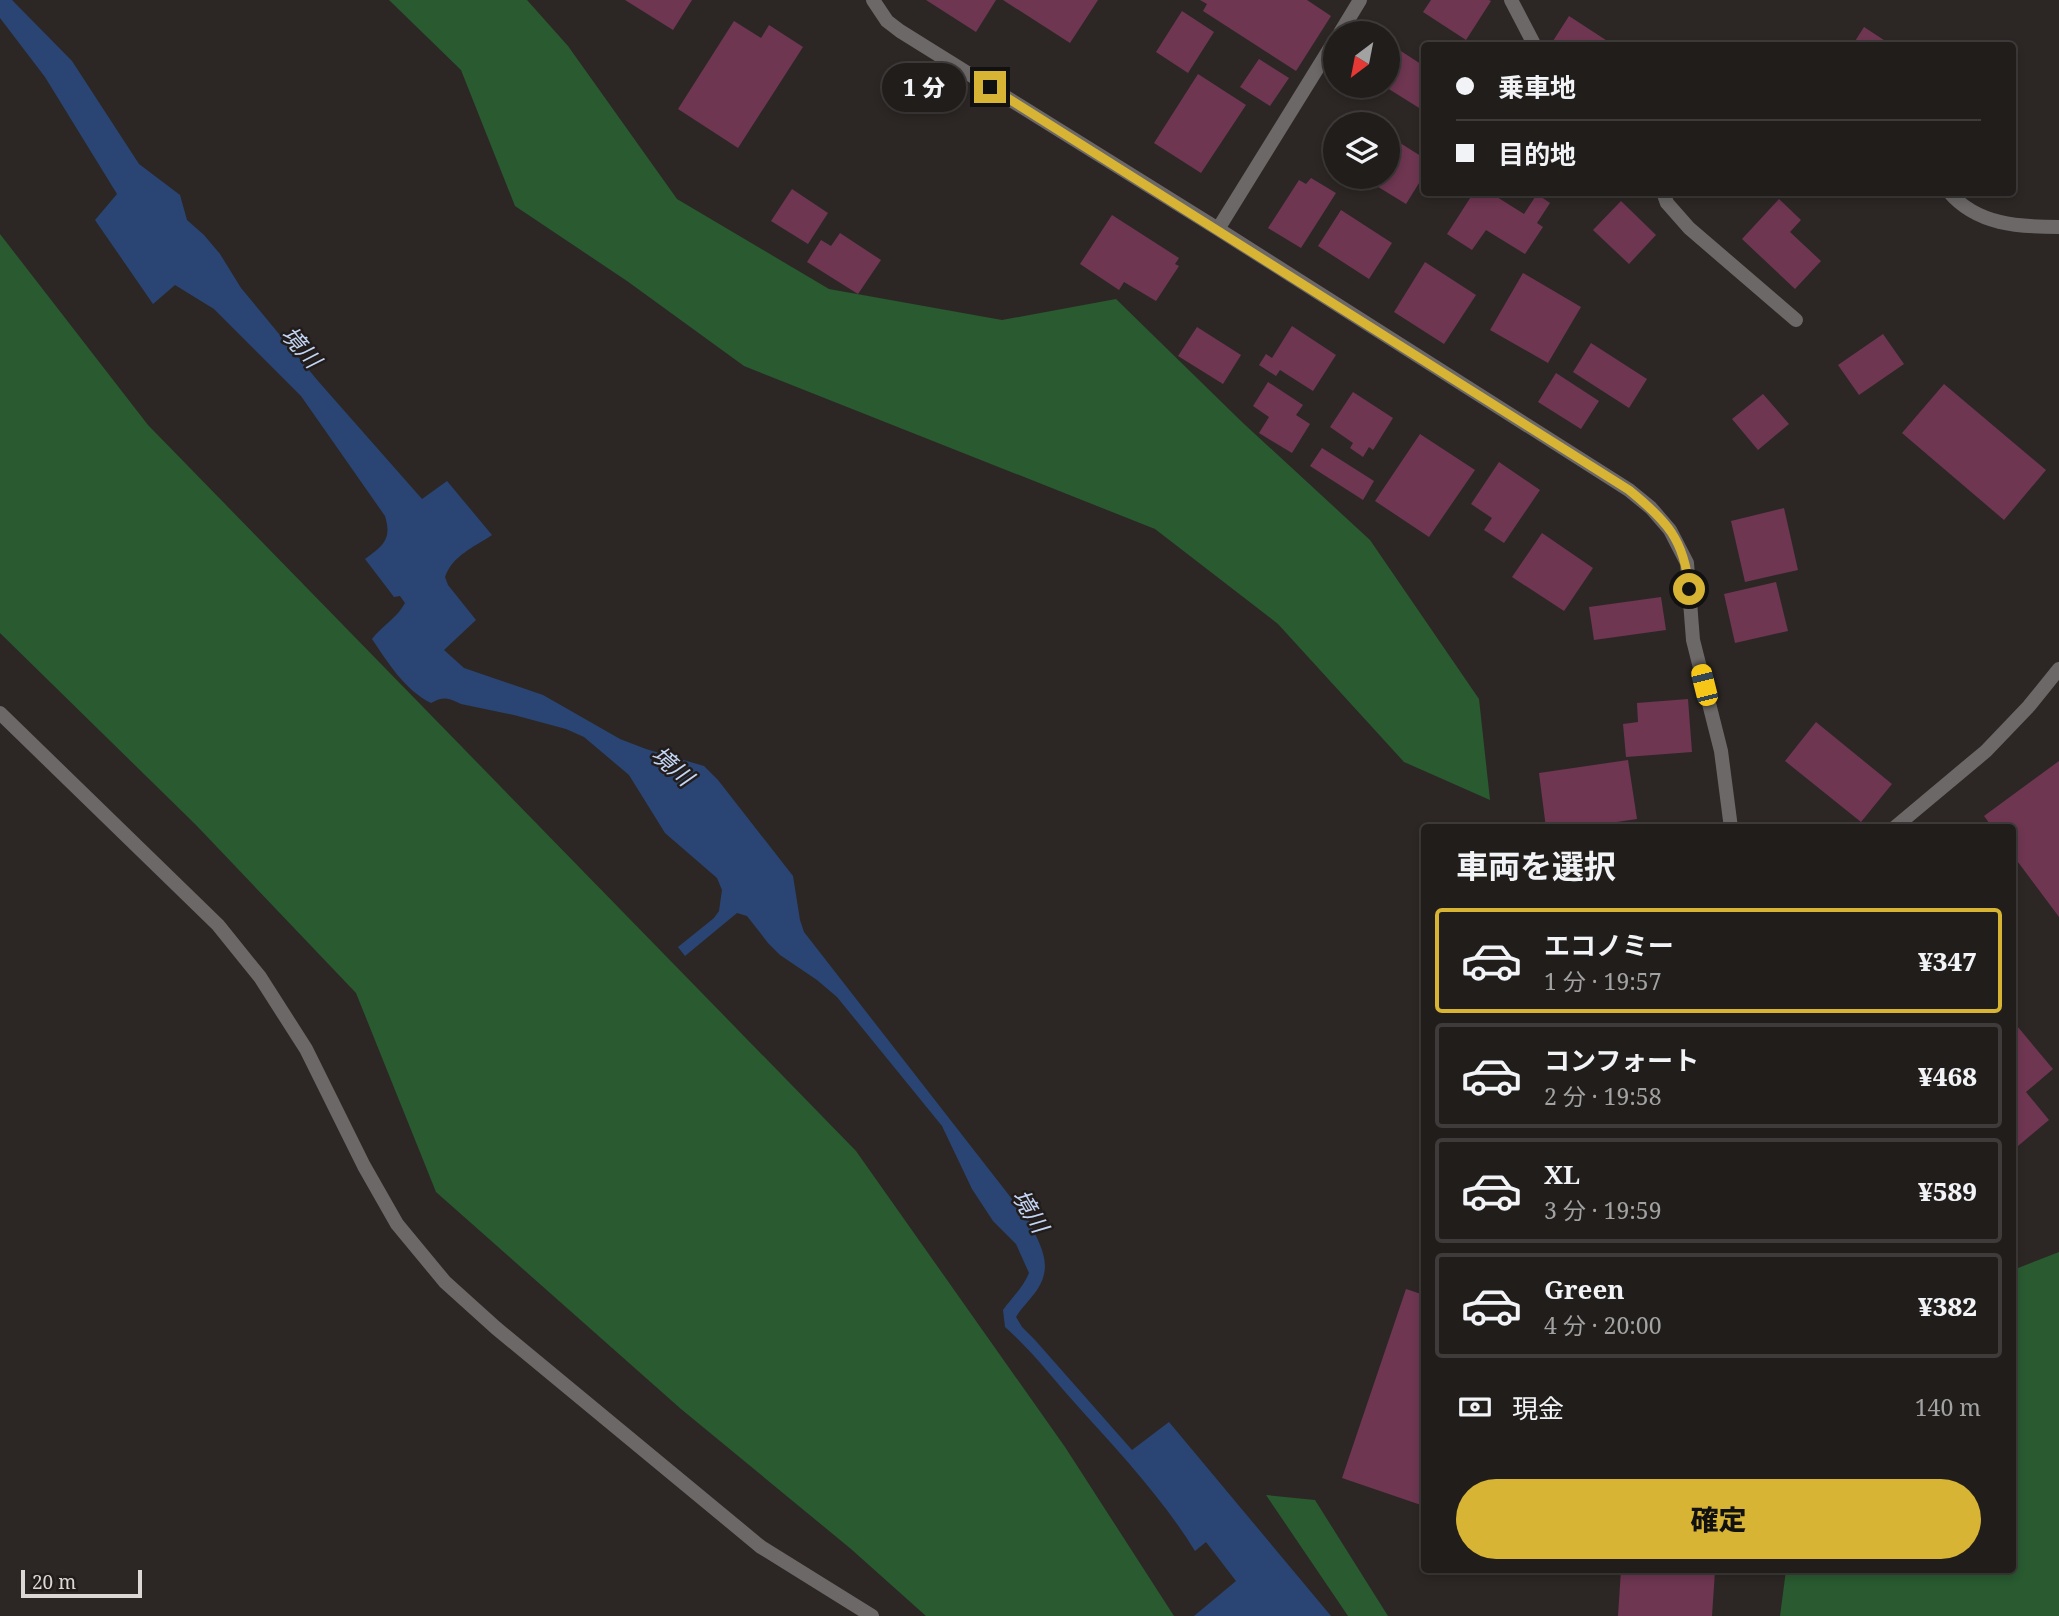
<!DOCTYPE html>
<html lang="ja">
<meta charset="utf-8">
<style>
body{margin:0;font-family:"Noto Serif","Noto Sans JP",serif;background:#292624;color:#f1f3f6;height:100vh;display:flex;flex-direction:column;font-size:26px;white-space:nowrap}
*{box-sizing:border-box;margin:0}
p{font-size:23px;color:#a2a2a3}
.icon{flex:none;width:38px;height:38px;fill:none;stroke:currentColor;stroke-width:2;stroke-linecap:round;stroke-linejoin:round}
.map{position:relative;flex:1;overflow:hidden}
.sheet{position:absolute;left:1421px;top:824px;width:595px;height:749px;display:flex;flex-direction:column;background:#211d1b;border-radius:7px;box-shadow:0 4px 10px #0003,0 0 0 2px #3e3b3a}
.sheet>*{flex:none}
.banner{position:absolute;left:1421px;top:42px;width:595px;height:154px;border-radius:7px;box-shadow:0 4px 10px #0003,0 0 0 2px #3e3b3a;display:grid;align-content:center;height:154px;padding:0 35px;background:#211d1b}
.needle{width:46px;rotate:212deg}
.fabs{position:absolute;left:1323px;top:21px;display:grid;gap:14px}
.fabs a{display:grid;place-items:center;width:77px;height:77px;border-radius:50%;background:#211d1b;box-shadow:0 4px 10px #0003,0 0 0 2px #3e3b3a;font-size:35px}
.scale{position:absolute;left:21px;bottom:18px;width:121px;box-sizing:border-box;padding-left:7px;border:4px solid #dbd8d6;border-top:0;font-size:19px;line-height:24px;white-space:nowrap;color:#dbd8d6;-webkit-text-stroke:5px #221d1a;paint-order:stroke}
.end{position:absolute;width:32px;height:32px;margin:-16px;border:9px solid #d7b434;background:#111;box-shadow:0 0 0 4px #111}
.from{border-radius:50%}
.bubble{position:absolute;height:49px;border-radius:24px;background:#211d1b;box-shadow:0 4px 10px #0003,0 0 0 2px #3e3b3a;font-size:23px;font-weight:800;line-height:49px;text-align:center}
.car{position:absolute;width:21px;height:42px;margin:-21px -10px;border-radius:9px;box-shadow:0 0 5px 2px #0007;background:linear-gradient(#f5c518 24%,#345 0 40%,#f5c518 0 76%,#345 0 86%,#f5c518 0)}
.banner b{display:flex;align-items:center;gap:24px;height:66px;font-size:26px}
.banner b+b{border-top:2px solid #3e3b3a}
.banner i{width:18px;height:18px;background:#f1f3f6}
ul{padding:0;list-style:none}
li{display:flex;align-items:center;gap:21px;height:105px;margin:0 14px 10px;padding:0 21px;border:4px solid #3e3b3a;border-radius:7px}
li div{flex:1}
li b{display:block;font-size:26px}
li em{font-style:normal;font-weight:800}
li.active{border-color:#d7b434}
li>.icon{width:63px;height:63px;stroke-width:1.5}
h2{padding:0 35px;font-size:32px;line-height:84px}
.pay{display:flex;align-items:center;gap:18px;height:77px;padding:0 35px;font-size:26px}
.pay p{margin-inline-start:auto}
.primary-button{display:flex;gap:14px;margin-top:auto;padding:14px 35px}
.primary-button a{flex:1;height:80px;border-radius:42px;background:#d7b434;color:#111;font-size:28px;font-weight:800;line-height:80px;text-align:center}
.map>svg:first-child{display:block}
</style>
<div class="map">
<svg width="2059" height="1616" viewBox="0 0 2059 1616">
<rect width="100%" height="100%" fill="#2c2724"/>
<path fill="#295a30" d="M 389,0 L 527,0 L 568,46 L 677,199 L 829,289 L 1002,320 L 1116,299 L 1243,423 L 1370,540 L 1479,699 L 1490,800 L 1404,762 L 1278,624 L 1155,529 L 744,366 L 627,281 L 515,206 L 461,70 Z
M 0,234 L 148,425 L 856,1151 L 1065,1447 L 1174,1616 L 926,1616 L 851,1549 L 681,1409 L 436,1192 L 356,993 L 196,825 L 0,633 Z
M 2059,1252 L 2059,1616 L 1780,1616 L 1786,1570 L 2012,1570 L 2013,1270 Z
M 1266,1495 L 1315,1500 L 1388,1616 L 1348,1616 Z"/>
<path fill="#2a4574" d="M 0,0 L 12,0 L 72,61 L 139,164 L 180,195 L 187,220 L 204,235 L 220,254 L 241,288 L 318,381 L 422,499 L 447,481 L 492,535 C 474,547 452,556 445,577 L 448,585 L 476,620 L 444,650 L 464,668 L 543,695 L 620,739 L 646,749 L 704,766 L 718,780 L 793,876 L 800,920 L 804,932 L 1029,1221 C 1040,1245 1054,1265 1037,1290 C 1031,1299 1022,1307 1016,1317 L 1022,1327 L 1035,1340 L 1132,1450 L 1169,1422 L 1331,1616 L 1194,1616 L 1236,1581 L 1206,1542 L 1195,1551 C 1161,1496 1117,1450 1074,1402 C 1051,1376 1031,1350 1005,1327 L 1003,1310 C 1012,1297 1023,1288 1029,1273 L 1016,1244 L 993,1221 L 972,1189 L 942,1126 L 837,997 L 817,980 L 780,955 L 768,943 L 747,916 L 737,913 L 685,956 L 678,947 L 714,918 L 719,911 L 722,890 L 717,878 L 665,833 L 629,775 L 584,737 L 566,729 L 514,715 L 461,704 C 448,698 444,696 431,703 C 405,690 388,663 372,639 C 382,626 397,618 405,603 L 400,596 L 394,597 L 365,559 C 384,545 392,539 385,516 L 301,396 L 214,309 L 175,285 L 153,304 L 95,220 L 117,194 L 45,77 L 0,18 Z"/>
<path fill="#6e3651" d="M 625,0 L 692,0 L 673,30 Z
M 926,0 L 996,0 L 976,32 Z
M 1003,0 L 1098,0 L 1070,43 Z
M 1200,0 L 1307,0 L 1331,16 L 1296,71 L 1203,11 L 1207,4 Z
M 1431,0 L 1489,0 L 1491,1 L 1466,40 L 1423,12 Z
M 1182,11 L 1214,32 L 1188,73 L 1156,52 Z
M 1569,16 L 1615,46 L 1560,46 L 1553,41 Z
M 734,21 L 761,38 L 769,25 L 803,47 L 738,148 L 678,109 Z
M 1864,27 L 1893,46 L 1852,46 Z
M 1390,44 L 1424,66 L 1424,111 L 1384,86 L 1388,86 L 1388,48 Z
M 1259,59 L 1289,78 L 1270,106 L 1240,87 Z
M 1198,74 L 1246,105 L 1201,173 L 1154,143 Z
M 1389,136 L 1424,158 L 1424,175 L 1406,204 L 1362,177 L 1388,177 Z
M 1311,178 L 1336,193 L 1301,248 L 1268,228 L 1299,180 L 1306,184 Z
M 792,189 L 828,213 L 808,244 L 771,221 Z
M 1474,192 L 1489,192 L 1524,214 L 1537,194 L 1550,203 L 1537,223 L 1543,227 L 1525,254 L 1486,230 L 1472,250 L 1447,234 Z
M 1779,199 L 1801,220 L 1790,232 L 1821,261 L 1795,289 L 1742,239 Z
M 1621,201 L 1656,235 L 1629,264 L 1593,230 Z
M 1341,210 L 1392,243 L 1369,279 L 1318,246 Z
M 1112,215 L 1179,258 L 1175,264 L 1179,266 L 1156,301 L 1124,282 L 1119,290 L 1080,264 Z
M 840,233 L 881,260 L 858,294 L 807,262 L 821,240 L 831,246 Z
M 1425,262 L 1476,295 L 1444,344 L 1394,312 Z
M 1523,273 L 1581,307 L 1548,363 L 1490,330 Z
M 1292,326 L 1336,355 L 1313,391 L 1280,370 L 1276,376 L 1259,365 L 1266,354 L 1272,358 Z
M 1197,327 L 1241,355 L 1223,384 L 1178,356 Z
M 1883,334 L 1904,364 L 1859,395 L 1838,365 Z
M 1591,343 L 1647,379 L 1629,408 L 1573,372 Z
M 1556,373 L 1599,401 L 1581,429 L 1538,402 Z
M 1268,382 L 1303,405 L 1296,415 L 1310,424 L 1292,453 L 1259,433 L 1269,417 L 1253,406 Z
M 1944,384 L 2046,470 L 2004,520 L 1902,433 Z
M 1353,392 L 1393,418 L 1373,450 L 1369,447 L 1363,457 L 1350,448 L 1353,443 L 1330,427 Z
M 1763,394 L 1789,424 L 1758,450 L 1732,419 Z
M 1420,434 L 1475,470 L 1429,537 L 1375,501 Z
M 1322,448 L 1374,481 L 1363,500 L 1310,466 Z
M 1499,462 L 1540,490 L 1504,543 L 1484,530 L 1492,518 L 1471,504 Z
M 1784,508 L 1798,570 L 1745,582 L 1731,521 Z
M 1542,533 L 1593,568 L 1564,611 L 1512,577 Z
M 1776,582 L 1788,631 L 1735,643 L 1724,594 Z
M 1661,597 L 1666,630 L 1594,640 L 1589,607 Z
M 1688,699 L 1692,752 L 1626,757 L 1623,724 L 1638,722 L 1637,703 Z
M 1816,722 L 1892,784 L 1861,822 L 1785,761 Z
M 1628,760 L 1637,819 L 1576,828 L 1546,828 L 1539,773 Z
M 2059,761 L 2059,917 L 2012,854 L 2012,828 L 1993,828 L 1984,816 Z
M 2012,1020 L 2053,1069 L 2026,1092 L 2049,1120 L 2018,1146 L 2012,1140 Z
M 1406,1289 L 1424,1295 L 1424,1495 L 1421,1505 L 1342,1478 Z
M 1621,1570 L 1715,1571 L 1712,1616 L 1618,1616 Z"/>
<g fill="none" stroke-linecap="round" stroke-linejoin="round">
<path stroke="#6c6868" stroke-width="14" d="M 873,0 L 887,21 L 900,31 L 1218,229 L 1629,490 L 1651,508 L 1670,530 L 1687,563 L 1693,640 L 1721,751 L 1731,828
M 1511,0 L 1535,46
M 1340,33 L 1360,0
M 1663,192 L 1667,203 L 1689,228 L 1796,320
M 1949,192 C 1977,225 2019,227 2059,227
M 1218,229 L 1335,40
M 0,713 L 218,925 L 260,977 L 306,1049 L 364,1166 L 397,1224 L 445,1282 L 496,1328 L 761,1547 L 872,1616
M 1894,828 L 1986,751 L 2029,706 L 2059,669"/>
</g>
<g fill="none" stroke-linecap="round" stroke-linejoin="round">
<path stroke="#d7b434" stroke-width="9" d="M 990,87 L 1629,490 C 1666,520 1685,540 1689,589"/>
</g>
<g text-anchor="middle" stroke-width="5" stroke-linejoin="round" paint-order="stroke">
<g font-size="23" font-style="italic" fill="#c4d6f5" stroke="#221d1a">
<text transform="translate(301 347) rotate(49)" y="8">境川</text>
<text transform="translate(672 766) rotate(41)" y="8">境川</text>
<text transform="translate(1030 1211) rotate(59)" y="8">境川</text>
</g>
</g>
</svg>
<div class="fabs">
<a><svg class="needle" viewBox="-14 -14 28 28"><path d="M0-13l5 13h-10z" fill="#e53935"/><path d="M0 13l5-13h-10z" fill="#a2a2a3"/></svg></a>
<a><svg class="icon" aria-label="layers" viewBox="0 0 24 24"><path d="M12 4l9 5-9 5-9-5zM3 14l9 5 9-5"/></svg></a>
</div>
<div class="scale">20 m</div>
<i class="end from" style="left:1689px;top:589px"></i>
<i class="end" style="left:990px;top:87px"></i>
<div class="bubble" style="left:882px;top:63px;width:84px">1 分</div>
<i class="car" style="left:1704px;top:685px;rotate:346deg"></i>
<div class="banner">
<b><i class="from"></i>乗車地</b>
<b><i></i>目的地</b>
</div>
<section class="sheet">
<h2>車両を選択</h2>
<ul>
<li class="active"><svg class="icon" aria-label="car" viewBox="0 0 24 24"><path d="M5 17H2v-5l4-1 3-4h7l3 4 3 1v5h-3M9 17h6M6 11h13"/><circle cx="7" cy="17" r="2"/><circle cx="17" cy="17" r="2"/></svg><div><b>エコノミー</b><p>1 分 · 19:57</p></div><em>¥347</em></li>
<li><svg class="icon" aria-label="car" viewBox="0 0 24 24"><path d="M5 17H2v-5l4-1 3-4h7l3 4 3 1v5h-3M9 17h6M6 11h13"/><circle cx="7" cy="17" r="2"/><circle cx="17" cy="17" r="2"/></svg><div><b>コンフォート</b><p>2 分 · 19:58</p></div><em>¥468</em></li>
<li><svg class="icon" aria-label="car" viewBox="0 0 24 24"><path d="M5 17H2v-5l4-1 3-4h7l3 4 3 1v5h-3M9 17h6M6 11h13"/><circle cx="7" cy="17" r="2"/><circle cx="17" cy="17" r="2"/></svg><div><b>XL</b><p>3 分 · 19:59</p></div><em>¥589</em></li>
<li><svg class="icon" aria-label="car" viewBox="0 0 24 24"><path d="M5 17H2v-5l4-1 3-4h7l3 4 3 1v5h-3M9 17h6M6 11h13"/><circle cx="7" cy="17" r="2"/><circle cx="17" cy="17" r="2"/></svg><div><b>Green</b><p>4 分 · 20:00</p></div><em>¥382</em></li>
</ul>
<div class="pay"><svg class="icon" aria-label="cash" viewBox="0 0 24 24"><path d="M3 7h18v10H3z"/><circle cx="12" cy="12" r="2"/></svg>現金<p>140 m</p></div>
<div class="primary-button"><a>確定</a></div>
</section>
</div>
